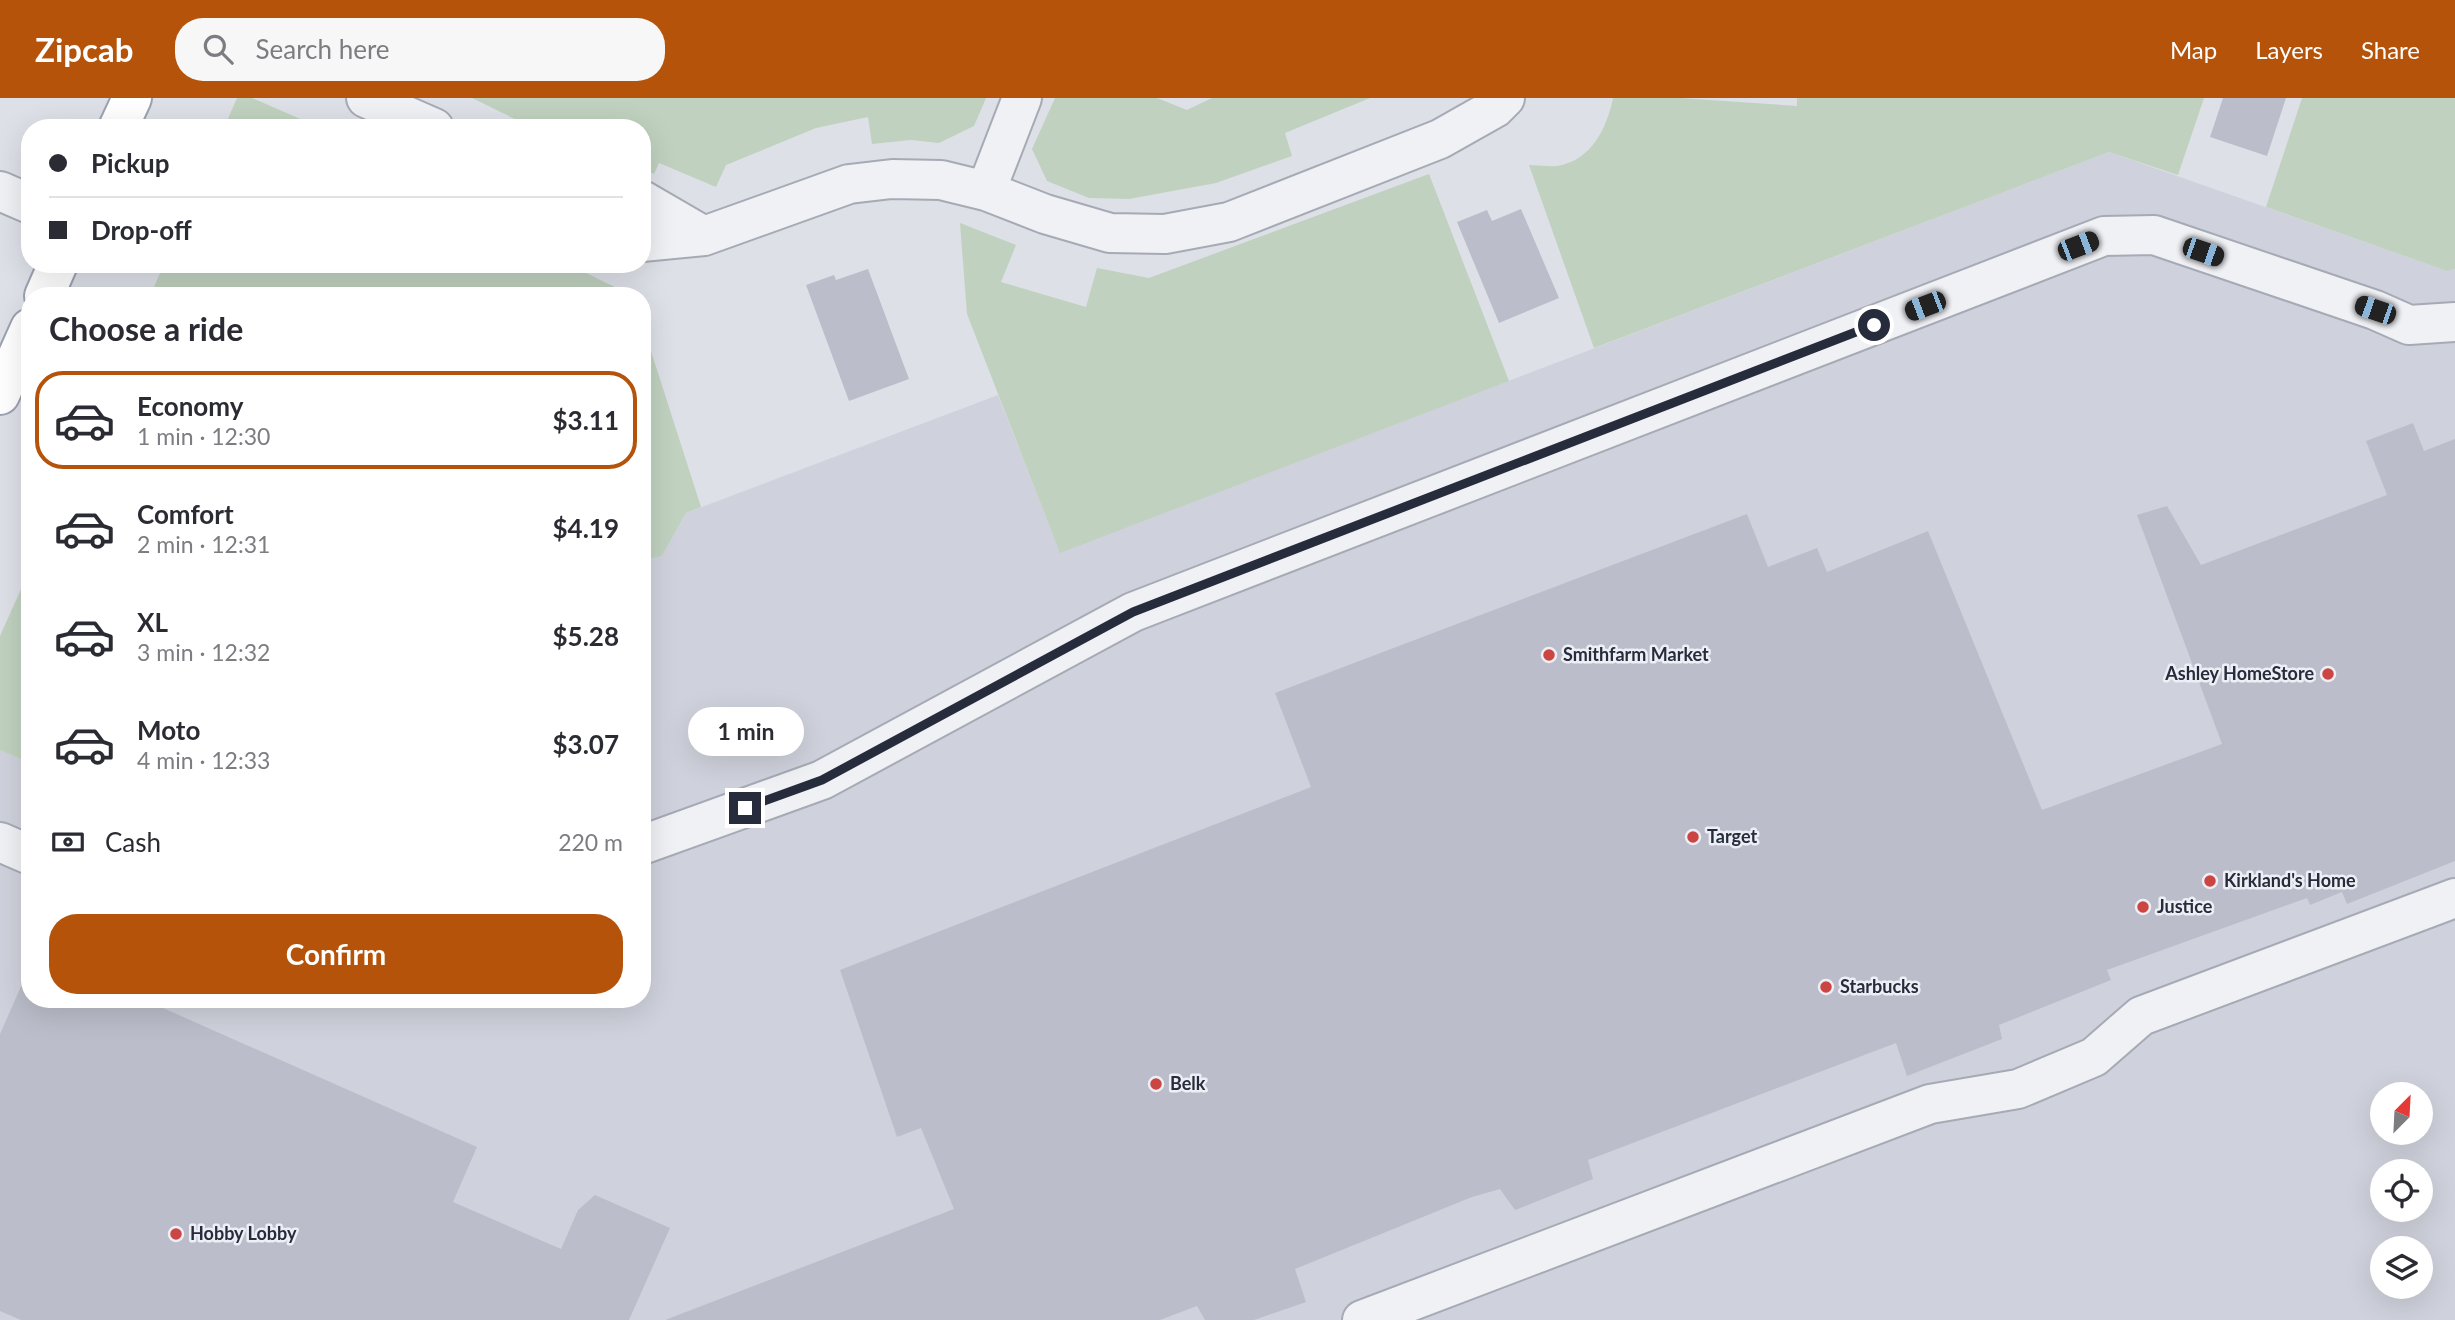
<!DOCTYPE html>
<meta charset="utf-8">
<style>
body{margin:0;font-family:Lato,sans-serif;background:#f7f7f7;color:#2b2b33;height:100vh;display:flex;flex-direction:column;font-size:26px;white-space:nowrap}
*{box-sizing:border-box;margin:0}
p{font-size:23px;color:#7c7c81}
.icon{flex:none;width:38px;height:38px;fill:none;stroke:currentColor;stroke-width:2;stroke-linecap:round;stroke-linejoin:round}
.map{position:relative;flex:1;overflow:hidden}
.drawer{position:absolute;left:21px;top:189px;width:630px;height:721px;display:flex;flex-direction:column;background:#fff;border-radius:28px;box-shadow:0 7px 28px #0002}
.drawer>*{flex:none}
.guide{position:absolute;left:21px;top:21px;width:630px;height:154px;border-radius:28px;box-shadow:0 7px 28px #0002;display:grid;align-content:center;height:154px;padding:0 28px;background:#fff}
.needle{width:46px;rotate:24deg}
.controls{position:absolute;left:2370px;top:984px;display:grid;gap:14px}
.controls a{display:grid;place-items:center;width:63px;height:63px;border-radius:50%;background:#fff;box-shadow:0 7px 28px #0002;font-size:35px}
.end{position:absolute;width:32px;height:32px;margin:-16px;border:9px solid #272c3d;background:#fff;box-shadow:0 0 0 4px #fff}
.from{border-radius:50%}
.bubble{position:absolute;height:49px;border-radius:24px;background:#fff;box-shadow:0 7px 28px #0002;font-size:23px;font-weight:700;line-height:49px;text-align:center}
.car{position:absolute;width:21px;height:42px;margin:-21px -10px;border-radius:9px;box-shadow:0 0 5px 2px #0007;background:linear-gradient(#222 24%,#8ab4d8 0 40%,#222 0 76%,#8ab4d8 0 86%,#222 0)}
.guide b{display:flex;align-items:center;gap:24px;height:66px;font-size:26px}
.guide b+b{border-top:2px solid #e1e1e2}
.guide i{width:18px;height:18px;background:#2b2b33}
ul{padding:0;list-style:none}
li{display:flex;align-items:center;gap:21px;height:98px;margin:0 14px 10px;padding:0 14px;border:4px solid transparent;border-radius:28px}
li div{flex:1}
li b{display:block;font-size:26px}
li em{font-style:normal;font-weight:700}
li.on{border-color:#b45309}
li>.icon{width:63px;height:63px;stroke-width:1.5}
h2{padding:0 28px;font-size:32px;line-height:84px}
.pay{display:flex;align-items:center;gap:18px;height:77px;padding:0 28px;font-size:26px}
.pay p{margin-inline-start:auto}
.button{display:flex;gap:14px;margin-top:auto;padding:14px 28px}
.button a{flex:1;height:80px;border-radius:28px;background:#b45309;color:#fff;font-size:28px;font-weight:700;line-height:80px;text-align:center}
header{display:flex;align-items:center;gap:42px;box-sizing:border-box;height:98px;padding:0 35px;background:#b45309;color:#fff}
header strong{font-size:33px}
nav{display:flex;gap:38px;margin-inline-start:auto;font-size:24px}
.search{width:490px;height:63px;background:#f7f7f7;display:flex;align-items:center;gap:18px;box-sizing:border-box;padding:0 24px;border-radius:28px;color:#7c7c81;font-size:26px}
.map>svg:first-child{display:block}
</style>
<header>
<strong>Zipcab</strong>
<div class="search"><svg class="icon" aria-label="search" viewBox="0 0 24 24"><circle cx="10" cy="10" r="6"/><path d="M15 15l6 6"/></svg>Search here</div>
<nav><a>Map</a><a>Layers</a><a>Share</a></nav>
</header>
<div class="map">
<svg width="2455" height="1222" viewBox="0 0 2455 1222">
<rect width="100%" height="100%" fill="#dde0e7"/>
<path fill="#cfd2dc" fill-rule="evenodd" d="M 2109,54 L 2447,173 L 2455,171 L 2455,1222 L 0,1222 L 0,652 L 30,665 L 30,901 L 642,901 L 642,460 L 649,461 L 662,458 L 686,415 L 998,297 L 1060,454 ZM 2382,996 L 2420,996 L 2420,1034 L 2382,1034 ZM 2382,1073 L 2420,1073 L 2420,1111 L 2382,1111 ZM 2382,1150 L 2420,1150 L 2420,1188 L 2382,1188 Z"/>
<path fill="#c0d1bf" d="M 237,0 L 252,0 L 321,30 L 224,30 Z
M 472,0 L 986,0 L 974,28 L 939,45 L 911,42 L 872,46 L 868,19 L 816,30 L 726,67 L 716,89 L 659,65 L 654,76 L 642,70 L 642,30 L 558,30 L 536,23 L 521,24 Z
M 1055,0 L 1157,0 L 1187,12 L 1212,0 L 1370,0 L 1285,35 L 1292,58 L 1216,85 L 1129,101 L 1089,100 L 1047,83 L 1032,51 Z
M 1613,0 L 1680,0 L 1797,8 L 1797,0 L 2204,0 L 2178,77 L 2109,54 L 1594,250 L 1529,67 C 1538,67 1548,69 1557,68 C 1591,63 1607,30 1613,0 Z
M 2302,0 L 2455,0 L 2455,171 L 2447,173 L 2266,109 Z
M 1429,76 L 1509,283 L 1060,455 L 967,216 L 960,125 L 1016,147 L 1001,184 L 1086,209 L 1097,170 L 1149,180 Z
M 164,166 L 568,166 L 633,198 L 150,198 Z
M 642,225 L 701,409 L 686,415 L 662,458 L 649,461 L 642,460 Z
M 30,471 L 30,665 L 0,652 L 0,538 Z"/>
<path fill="#bbbeca" d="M 2223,0 L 2286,0 L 2267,58 L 2210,39 Z
M 1521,111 L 1559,200 L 1499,225 L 1457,124 L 1487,112 L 1492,123 Z
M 868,171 L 909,281 L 849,303 L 806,187 L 834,177 L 836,182 Z
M 2413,325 L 2424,353 L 2455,341 L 2455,763 L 2347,806 L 2342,794 L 2310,807 L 2307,800 L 2107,872 L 2111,882 L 1999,927 L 2002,941 L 1907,978 L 1896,945 L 1588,1062 L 1593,1081 L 1515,1112 L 1500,1091 L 1472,1099 L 1295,1171 L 1306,1204 L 1254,1222 L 1205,1222 L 1197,1208 L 1160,1222 L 665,1222 L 954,1111 L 921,1030 L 897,1039 L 840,872 L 1311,689 L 1275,595 L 1747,416 L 1768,469 L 1817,450 L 1827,474 L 1928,433 L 2042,712 L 2222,646 L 2137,417 L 2167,408 L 2201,467 L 2387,397 L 2366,343 Z
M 30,868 L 30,901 L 166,901 L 163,910 L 477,1049 L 453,1104 L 561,1151 L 578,1112 L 595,1097 L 670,1130 L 629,1222 L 21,1222 L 0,1213 L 0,936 Z"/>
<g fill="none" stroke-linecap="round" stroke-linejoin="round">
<defs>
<path id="minor" d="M 366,0 L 434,30
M 0,93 L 30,106
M 986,93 L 1022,0
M 642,102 L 704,138
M 642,144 L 704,138 L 849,86 L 892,81 L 941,82 L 986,93 L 1045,116 L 1110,135 L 1165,136 L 1229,124 L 1440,41 L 1495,10 L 1505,0
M 0,744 L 30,757
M 642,747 L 822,682 L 1133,514 L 2104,138 L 2154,137 L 2375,212 L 2409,227 L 2455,224
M 1362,1222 L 1930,1006 L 2018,991 L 2094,959 L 2141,918 L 2455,800"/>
<path id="major" d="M 118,30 L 132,0
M 44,198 L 58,166
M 0,297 L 30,230"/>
</defs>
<use href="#minor" stroke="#a6aab4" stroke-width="42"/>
<use href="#major" stroke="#9da2b2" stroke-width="42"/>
<use href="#minor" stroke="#f0f1f5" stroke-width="38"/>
<use href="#major" stroke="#fff" stroke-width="38"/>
</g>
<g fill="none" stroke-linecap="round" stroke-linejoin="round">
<path stroke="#272c3d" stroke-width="9" d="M 745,710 L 822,682 L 1133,514 L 1874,227"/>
</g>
<g fill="#cb4543" stroke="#edeff5" stroke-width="2.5">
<circle cx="1549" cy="557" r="7"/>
<circle cx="2328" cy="576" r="7"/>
<circle cx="1693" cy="739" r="7"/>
<circle cx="2210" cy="783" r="7"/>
<circle cx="2143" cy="809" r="7"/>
<circle cx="1826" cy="889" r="7"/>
<circle cx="1156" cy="986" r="7"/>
<circle cx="176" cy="1136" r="7"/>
</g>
<g text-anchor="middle" stroke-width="5" stroke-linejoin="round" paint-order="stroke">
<g font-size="18" font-weight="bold" fill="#272c3d" stroke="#edeff5" text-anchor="start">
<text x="1563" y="563">Smithfarm Market</text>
<text x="2314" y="582" text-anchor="end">Ashley HomeStore</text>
<text x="1707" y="745">Target</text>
<text x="2224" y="789">Kirkland's Home</text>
<text x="2157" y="815">Justice</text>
<text x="1840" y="895">Starbucks</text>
<text x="1170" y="992">Belk</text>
<text x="190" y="1142">Hobby Lobby</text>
</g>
</g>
</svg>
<div class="controls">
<a><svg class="needle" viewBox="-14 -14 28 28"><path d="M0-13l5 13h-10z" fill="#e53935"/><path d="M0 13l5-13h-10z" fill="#7c7c81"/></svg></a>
<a><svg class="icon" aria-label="locate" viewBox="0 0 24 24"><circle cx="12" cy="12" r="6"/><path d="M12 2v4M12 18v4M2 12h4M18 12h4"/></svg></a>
<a><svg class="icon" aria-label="layers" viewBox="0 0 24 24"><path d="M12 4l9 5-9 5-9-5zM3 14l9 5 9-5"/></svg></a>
</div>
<i class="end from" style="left:1874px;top:227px"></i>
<i class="end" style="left:745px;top:710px"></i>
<div class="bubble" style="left:688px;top:609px;width:116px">1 min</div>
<i class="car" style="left:2078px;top:148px;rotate:69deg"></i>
<i class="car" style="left:2203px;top:154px;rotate:109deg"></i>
<i class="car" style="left:1925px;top:208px;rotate:249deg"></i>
<i class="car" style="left:2375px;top:212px;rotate:289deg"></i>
<div class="guide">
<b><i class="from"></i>Pickup</b>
<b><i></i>Drop-off</b>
</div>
<section class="drawer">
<h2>Choose a ride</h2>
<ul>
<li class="on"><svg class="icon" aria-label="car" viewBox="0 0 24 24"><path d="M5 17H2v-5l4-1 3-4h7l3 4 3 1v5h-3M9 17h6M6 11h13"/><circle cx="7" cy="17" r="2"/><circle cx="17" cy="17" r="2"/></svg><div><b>Economy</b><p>1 min · 12:30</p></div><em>$3.11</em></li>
<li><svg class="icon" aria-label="car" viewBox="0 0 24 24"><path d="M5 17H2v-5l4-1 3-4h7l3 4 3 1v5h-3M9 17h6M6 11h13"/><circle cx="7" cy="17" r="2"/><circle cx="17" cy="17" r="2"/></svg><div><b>Comfort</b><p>2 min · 12:31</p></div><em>$4.19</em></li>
<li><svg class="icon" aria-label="car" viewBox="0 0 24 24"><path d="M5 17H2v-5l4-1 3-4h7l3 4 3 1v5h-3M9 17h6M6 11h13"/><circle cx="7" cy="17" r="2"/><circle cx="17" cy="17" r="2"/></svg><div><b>XL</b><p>3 min · 12:32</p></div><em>$5.28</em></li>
<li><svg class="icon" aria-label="car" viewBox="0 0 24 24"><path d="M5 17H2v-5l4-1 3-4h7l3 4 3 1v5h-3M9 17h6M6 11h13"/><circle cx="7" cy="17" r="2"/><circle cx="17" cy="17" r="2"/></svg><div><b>Moto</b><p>4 min · 12:33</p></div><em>$3.07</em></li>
</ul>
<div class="pay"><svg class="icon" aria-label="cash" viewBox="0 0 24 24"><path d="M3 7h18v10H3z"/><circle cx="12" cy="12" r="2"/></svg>Cash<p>220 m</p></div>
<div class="button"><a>Confirm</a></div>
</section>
</div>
